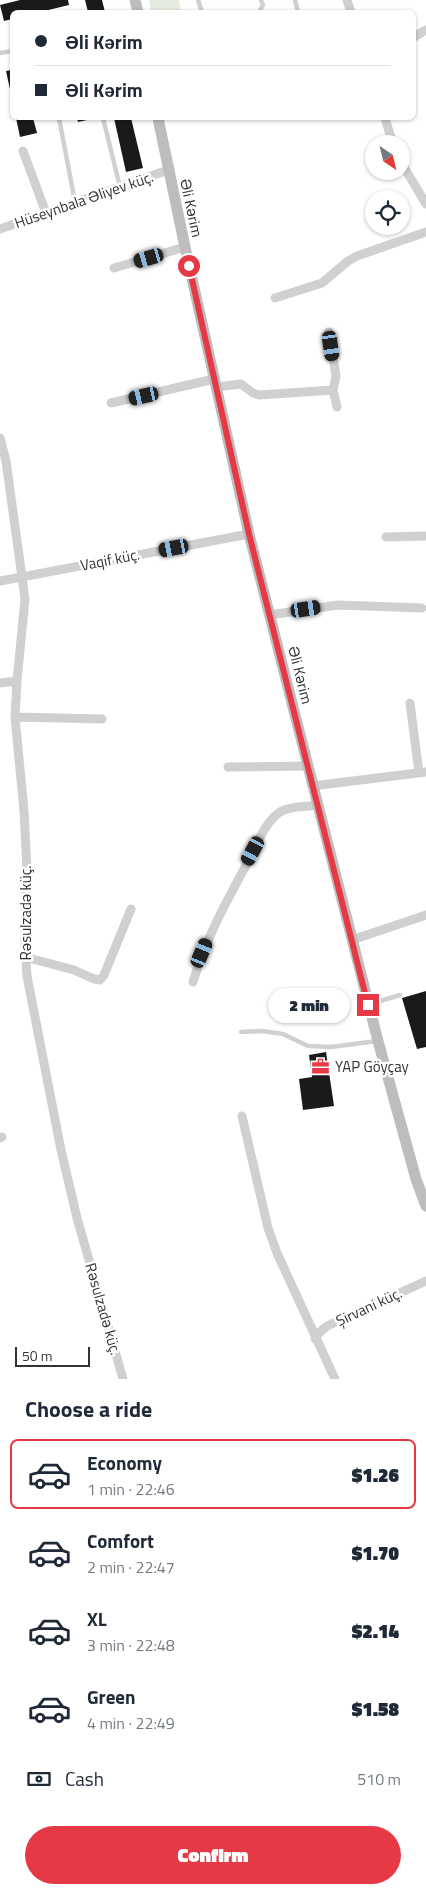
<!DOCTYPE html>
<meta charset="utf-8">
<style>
body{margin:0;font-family:"Titillium Web",sans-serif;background:#f2f2f3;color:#1f2937;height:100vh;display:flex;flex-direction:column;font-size:19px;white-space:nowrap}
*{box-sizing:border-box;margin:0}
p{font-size:16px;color:#747a83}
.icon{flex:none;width:28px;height:28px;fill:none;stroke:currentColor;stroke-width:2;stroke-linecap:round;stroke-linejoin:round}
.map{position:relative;height:1379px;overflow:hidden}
.side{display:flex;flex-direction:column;background:#fff;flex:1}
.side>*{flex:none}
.banner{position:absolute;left:10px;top:10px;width:406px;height:110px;border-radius:8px;box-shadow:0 1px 4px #0004;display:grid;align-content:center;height:110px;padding:0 25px;background:#fff}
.needle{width:32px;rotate:145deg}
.buttons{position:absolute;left:365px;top:135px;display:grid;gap:10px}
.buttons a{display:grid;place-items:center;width:45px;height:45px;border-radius:50%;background:#fff;box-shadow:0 1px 4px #0004;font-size:25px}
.scale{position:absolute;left:15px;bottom:12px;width:75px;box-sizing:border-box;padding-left:5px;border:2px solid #333;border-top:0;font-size:14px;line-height:18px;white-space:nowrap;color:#333;-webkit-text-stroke:4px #fff;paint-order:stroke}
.end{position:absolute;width:22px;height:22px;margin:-11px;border:6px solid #e63946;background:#fff;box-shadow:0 0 0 2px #fff}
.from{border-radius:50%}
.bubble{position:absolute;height:35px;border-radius:18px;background:#fff;box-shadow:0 1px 4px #0004;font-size:16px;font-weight:800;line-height:35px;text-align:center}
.car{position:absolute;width:15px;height:30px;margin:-15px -8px;border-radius:6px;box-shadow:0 0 4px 1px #0007;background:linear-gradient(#222 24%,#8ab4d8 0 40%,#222 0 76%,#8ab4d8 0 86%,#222 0)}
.banner b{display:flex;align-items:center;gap:18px;height:48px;font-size:19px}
.banner b+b{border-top:1px solid #e0e1e3}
.banner i{width:12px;height:12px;background:#1f2937}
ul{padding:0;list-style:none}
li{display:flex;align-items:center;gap:15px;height:70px;margin:0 10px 8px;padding:0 15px;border:2px solid transparent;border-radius:8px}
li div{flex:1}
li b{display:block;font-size:19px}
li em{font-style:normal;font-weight:800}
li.on{border-color:#e63946}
li>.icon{width:45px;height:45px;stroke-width:1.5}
h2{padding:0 25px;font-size:22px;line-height:60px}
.pay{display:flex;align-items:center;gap:12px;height:55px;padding:0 25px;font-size:19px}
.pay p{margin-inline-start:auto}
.cta{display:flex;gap:10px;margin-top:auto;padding:10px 25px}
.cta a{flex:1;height:58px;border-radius:30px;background:#e63946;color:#fff;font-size:20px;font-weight:800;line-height:58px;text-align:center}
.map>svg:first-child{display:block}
</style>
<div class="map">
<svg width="426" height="1379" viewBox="0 0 426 1379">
<rect width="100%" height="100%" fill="#fff"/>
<path fill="#e6ecdf" d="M 149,0 L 179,0 L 181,12 L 151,12 Z"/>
<path fill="#1a1a1a" d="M 20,0 L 68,0 L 69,5 L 40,12 L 12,12 L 12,19 L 4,21 L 0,5 Z
M 85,0 L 102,0 L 105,12 L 88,12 Z
M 12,70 L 12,98 L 6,71 Z
M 16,118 L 33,118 L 37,133 L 20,137 Z
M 77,118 L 96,118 L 78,122 Z
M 114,118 L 131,118 L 143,168 L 126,172 Z
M 426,991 L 426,1047 L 417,1049 L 402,998 Z
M 326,1052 L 334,1106 L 303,1110 L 299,1079 L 312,1077 L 309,1055 Z"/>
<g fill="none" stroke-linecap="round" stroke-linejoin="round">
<path stroke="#d0d0d0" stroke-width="4.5" d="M 198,0 L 202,12
M 295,0 L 298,12
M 259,12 L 263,5 L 261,0
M 0,53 L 12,51
M 59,118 L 75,202
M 103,118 L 120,187
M 370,1004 L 400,995
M 241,1032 L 262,1031 L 283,1034 L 308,1046 L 331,1047 L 377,1041"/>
<path stroke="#d0d0d0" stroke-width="9" d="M 347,0 L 351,12
M 414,37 L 426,30
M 385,118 L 393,144
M 23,151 L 46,213
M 401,162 L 426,204
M 0,229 L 168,170
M 114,268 L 185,247
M 275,298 L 322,283 L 348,261 L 357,256 L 426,232
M 329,332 L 336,376 L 333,390 L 337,407
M 216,387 L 241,384 L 253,393 L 259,395 L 333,390
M 111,403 L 214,379
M 0,438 L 6,461 L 25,599 L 17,681 L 15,717 L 24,811 L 27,869 L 25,943 L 27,976 L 61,1150 L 77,1218 L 123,1379
M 386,537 L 426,536
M 0,581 L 249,534
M 269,615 L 338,605 L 422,608
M 0,683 L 17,681
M 410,703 L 419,773
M 15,717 L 102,719
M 228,767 L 308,766
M 312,786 L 426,772
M 352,940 L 426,915
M 25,957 L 74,970 L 94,979 L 100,980 L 104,975 L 131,909
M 193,982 C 206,938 227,900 249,860 C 257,844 265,822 280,812 C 289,806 307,807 317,805
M 242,1116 L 268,1228 L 277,1253 L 335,1379
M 0,1138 L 2,1137
M 315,1339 L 320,1332 L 327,1326 L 426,1281"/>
<path stroke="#bdbdbd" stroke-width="11" d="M 135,0 L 138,12
M 158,118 L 185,247 L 249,534 L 378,1041 L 416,1179 L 426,1206"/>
</g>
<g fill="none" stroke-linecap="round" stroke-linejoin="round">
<path stroke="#e63946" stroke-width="6" d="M 189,266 L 249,534 L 368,1005"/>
</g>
<defs>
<symbol id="office-bare" viewBox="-9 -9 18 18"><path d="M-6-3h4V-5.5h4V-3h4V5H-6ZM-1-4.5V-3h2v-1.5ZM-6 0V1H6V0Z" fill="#e63946" stroke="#fff" stroke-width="2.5" paint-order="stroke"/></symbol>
</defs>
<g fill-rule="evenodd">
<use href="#office-bare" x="308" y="1054" width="25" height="25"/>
</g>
<g text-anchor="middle" stroke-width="5" stroke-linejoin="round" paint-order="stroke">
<g font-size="15" fill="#333" stroke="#fff">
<text transform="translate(84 200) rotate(-19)" y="5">Hüseynbala Əliyev küç.</text>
<text transform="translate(191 208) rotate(78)" y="5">Əli Kərim</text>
<text transform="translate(110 560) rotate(-11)" y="5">Vaqif küç.</text>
<text transform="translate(300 675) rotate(76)" y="5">Əli Kərim</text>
<text transform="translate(26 913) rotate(-90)" y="5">Rəsulzadə küç.</text>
<text transform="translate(369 1307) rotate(-25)" y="5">Şirvani küç.</text>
<text transform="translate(103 1309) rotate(74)" y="5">Rəsulzadə küç.</text>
</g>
<g font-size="15" fill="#333" stroke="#fff" text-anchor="start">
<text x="335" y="1072">YAP Göyçay</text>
</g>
</g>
</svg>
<div class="buttons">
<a><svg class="needle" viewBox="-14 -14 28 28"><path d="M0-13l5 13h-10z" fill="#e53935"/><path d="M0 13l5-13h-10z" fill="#747a83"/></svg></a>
<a><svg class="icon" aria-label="locate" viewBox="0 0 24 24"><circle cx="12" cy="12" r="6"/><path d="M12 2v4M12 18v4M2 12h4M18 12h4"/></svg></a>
</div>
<div class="scale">50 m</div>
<i class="end from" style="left:189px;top:266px"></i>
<i class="end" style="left:368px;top:1005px"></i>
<div class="bubble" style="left:268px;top:988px;width:82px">2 min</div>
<i class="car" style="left:149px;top:258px;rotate:254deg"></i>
<i class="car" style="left:331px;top:346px;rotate:172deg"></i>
<i class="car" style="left:144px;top:396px;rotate:257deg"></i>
<i class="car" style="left:174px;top:548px;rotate:259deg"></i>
<i class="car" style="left:306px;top:609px;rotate:81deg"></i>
<i class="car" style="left:253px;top:851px;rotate:208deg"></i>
<i class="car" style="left:202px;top:953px;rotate:23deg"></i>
<div class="banner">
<b><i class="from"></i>Əli Kərim</b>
<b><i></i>Əli Kərim</b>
</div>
</div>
<section class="side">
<h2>Choose a ride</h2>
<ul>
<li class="on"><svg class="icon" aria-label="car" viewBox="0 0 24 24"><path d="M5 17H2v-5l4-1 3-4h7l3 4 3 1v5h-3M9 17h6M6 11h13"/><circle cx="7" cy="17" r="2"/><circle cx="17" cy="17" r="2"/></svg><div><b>Economy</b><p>1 min · 22:46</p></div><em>$1.26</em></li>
<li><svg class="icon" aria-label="car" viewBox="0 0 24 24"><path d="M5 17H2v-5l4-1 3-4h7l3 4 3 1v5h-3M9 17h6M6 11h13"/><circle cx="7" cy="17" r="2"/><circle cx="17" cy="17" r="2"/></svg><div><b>Comfort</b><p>2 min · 22:47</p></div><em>$1.70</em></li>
<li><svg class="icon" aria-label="car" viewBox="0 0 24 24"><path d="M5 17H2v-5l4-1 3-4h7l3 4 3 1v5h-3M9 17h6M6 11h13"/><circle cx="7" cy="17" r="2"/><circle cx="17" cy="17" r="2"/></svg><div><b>XL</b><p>3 min · 22:48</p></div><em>$2.14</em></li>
<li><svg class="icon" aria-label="car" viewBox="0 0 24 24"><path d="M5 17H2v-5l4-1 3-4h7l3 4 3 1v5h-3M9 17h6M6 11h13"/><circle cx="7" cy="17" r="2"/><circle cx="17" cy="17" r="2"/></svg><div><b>Green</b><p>4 min · 22:49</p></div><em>$1.58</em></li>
</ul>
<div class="pay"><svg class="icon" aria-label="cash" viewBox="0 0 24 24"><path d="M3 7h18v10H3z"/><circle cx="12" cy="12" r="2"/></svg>Cash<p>510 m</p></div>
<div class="cta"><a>Confirm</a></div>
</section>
